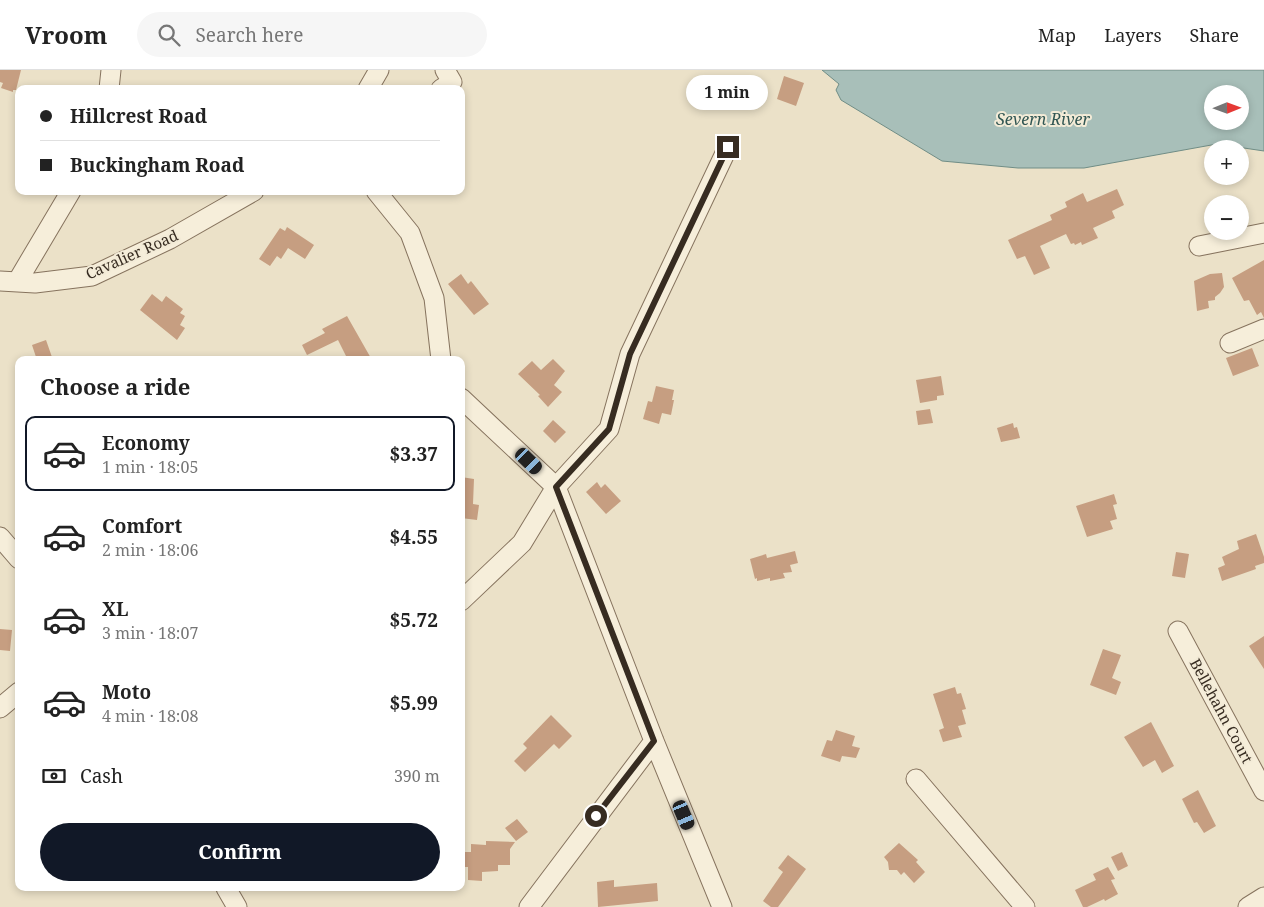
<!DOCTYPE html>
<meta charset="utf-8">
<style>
body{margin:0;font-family:"Noto Serif",serif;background:#f6f6f6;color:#222;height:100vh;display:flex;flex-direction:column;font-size:19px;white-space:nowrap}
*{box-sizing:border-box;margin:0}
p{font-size:16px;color:#767676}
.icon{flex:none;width:28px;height:28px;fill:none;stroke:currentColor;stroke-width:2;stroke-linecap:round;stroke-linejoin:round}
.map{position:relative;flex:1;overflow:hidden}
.panel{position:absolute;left:15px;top:286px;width:450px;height:535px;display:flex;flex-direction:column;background:#fff;border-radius:10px;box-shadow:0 2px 8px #0003}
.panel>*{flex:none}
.banner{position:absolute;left:15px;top:15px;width:450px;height:110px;border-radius:10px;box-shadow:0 2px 8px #0003;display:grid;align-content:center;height:110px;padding:0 25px;background:#fff}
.needle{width:32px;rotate:89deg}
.buttons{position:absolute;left:1204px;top:15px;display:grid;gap:10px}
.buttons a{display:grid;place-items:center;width:45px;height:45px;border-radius:50%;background:#fff;box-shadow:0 2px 8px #0003;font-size:25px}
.end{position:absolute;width:22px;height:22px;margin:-11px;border:6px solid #372c21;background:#fff;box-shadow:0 0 0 2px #fff}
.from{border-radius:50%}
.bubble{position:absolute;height:35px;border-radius:18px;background:#fff;box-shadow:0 2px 8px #0003;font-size:16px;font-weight:700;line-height:35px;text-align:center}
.car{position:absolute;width:15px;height:30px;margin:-15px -8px;border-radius:6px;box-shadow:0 0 4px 1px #0007;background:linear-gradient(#222 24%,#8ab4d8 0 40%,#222 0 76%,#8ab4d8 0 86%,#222 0)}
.banner b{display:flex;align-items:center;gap:18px;height:48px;font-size:19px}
.banner b+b{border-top:1px solid #e0e0e0}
.banner i{width:12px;height:12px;background:#222}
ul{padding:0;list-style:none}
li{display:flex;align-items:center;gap:15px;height:75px;margin:0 10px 8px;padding:0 15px;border:2px solid transparent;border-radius:10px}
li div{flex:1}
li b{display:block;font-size:19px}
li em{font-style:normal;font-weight:700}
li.current{border-color:#111827}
li>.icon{width:45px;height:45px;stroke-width:1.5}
h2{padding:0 25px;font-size:22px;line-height:60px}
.pay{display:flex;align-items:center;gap:12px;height:55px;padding:0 25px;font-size:19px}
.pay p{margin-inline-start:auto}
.button{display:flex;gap:10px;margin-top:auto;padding:10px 25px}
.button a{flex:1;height:58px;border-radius:30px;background:#111827;color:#fff;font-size:20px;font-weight:700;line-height:58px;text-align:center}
header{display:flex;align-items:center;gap:30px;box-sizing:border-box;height:70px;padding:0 25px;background:#fff;border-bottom:1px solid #e0e0e0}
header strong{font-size:24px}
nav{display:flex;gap:28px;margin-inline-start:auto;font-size:18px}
.search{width:350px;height:45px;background:#f6f6f6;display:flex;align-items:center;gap:12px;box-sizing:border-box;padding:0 18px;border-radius:28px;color:#767676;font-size:19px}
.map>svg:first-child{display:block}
</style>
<header>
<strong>Vroom</strong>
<div class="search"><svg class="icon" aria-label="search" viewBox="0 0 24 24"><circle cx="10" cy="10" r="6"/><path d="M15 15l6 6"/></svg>Search here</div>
<nav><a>Map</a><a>Layers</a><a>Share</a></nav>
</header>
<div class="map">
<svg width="1264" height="837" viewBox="0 0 1264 837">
<rect width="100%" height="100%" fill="#ebe1c8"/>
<path fill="#a8bfb9" stroke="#708d86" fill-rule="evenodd" d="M 822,0 L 1264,0 L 1264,81 L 1217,74 L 1084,98 L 1018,98 L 942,91 L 841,30 L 836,20 L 839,14 ZM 1212,24 L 1240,24 L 1240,51 L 1212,51 Z"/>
<path fill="#c69e81" d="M 0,0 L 21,0 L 16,20 L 13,20 L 13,22 L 1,18 L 3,13 L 0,12 Z
M 784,6 L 804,13 L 796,36 L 777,29 Z
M 1117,119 L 1124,135 L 1112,141 L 1115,148 L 1093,158 L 1098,168 L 1082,175 L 1081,172 L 1075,175 L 1074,173 L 1071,174 L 1066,164 L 1040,176 L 1050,198 L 1034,205 L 1025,186 L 1017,189 L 1008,170 L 1052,150 L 1050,145 L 1067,137 L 1065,132 L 1083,123 L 1087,132 Z
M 287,157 L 314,175 L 305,189 L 288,178 L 281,189 L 277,186 L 270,196 L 259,189 L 280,158 L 285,161 Z
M 1264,190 L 1264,248 L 1261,242 L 1257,245 L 1249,230 L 1244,231 L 1232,208 Z
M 1222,203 L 1224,217 L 1220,223 L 1215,227 L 1215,230 L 1208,231 L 1209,238 L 1197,241 L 1194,211 L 1210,204 Z
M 461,204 L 468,214 L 471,211 L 489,234 L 474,245 L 448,214 Z
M 152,224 L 162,232 L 166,226 L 183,239 L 180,243 L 185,246 L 180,255 L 185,258 L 177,270 L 140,240 Z
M 347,246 L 372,290 L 353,290 L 351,286 L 347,288 L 338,270 L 307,285 L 302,275 L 325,263 L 322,259 Z
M 46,270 L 53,290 L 37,290 L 32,275 Z
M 1252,278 L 1259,296 L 1233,306 L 1226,288 Z
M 553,289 L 565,301 L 554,315 L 562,322 L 548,337 L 538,326 L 540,325 L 518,304 L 532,291 L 541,300 Z
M 941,306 L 944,325 L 937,326 L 937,330 L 920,333 L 916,310 Z
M 656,316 L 674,320 L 672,330 L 674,330 L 671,345 L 662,343 L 659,354 L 643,349 L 648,331 L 652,332 Z
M 930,339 L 933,353 L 918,355 L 916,341 Z
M 553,350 L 566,362 L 555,373 L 543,361 Z
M 1013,353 L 1014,358 L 1017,357 L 1020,368 L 1001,372 L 997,358 Z
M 461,407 L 474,409 L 473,434 L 479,435 L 477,450 L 461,448 Z
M 597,412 L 601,418 L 605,414 L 621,431 L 606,444 L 586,422 Z
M 1114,424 L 1117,434 L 1113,435 L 1117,449 L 1110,451 L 1113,459 L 1087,467 L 1076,436 Z
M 1256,464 L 1264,487 L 1264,493 L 1255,496 L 1256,499 L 1222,511 L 1218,498 L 1225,495 L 1222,487 L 1239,479 L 1237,471 Z
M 795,481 L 798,493 L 790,495 L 792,502 L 783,503 L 785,508 L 770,511 L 770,508 L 757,511 L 757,508 L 755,509 L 750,489 L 766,484 L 767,488 Z
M 1176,482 L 1189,484 L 1185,508 L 1172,506 Z
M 0,559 L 12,560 L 10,581 L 0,580 Z
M 1264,566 L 1264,599 L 1249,576 Z
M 1103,579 L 1121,585 L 1112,608 L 1121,612 L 1116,625 L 1090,615 Z
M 955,617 L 957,624 L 961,623 L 966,639 L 962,640 L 966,654 L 958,656 L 962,667 L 943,672 L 939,660 L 944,658 L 933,624 Z
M 551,645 L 572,666 L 559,679 L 554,674 L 525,702 L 514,691 L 527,678 L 523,674 Z
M 1151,652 L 1174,696 L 1162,703 L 1155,690 L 1143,697 L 1124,667 Z
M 836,660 L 855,666 L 852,676 L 860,678 L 856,688 L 842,686 L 840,692 L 821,686 L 827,670 L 832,671 Z
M 1198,720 L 1216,756 L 1204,763 L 1197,752 L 1194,753 L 1182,729 Z
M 517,749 L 528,762 L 516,771 L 505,758 Z
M 486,771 L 515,772 L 510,779 L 510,795 L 498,795 L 498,801 L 482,802 L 482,811 L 468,810 L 468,797 L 461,797 L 461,782 L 471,782 L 471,774 L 486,775 Z
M 899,773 L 918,790 L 916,792 L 925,802 L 914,813 L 904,802 L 901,805 L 897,800 L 889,800 L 888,792 L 884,787 Z
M 1122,782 L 1128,796 L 1118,801 L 1111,787 Z
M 788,785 L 806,799 L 778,837 L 771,837 L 763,831 L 783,802 L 778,798 Z
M 1108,797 L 1115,809 L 1111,810 L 1118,824 L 1105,831 L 1104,829 L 1087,837 L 1083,837 L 1075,820 L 1096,810 L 1093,804 Z
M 614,810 L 614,817 L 657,813 L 658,831 L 598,837 L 597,812 Z"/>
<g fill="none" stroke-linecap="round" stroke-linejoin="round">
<defs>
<path id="minor" d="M 109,19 L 111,0
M 368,19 L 379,0
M 441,19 L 452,12 L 445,0
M 376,121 L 410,163 L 434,228 L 441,290
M 1199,176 L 1264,163
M 0,211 L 35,213 L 92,206 L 170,169 L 254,121
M 17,212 L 71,121
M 1230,273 L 1264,259
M 461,328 L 556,417 L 654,671 L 722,837
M 0,467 L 19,489
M 461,531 L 522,473 L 556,417 L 609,359 L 630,284 L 728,77
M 1178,561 L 1264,721
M 0,638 L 19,622
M 916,709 L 1025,837
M 226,818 L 237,837
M 529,837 L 654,671
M 1248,837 L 1264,827"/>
</defs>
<use href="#minor" stroke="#86735e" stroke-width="21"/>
<use href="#minor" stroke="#f6eeda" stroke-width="19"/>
</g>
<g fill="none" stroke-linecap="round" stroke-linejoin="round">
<path stroke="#372c21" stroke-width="6" d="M 596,746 L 654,671 L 556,417 L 609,359 L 630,284 L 728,77"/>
</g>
<g text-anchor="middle" stroke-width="4" stroke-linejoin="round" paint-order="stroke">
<g font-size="15" fill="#372c21" stroke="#f3ebd7">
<text transform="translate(132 185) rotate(-24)" y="5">Cavalier Road</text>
<text transform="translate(1221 641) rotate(62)" y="5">Bellehahn Court</text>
</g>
<g font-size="16" font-style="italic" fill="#315653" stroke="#f3ebd7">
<text x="1043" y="55">Severn River</text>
</g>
</g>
</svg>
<div class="buttons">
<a><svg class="needle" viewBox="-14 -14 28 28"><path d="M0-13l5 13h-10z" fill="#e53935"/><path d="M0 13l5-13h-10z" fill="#767676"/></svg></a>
<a>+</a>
<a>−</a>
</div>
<i class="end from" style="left:596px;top:746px"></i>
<i class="end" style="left:728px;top:77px"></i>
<div class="bubble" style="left:686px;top:5px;width:82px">1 min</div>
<i class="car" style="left:529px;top:391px;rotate:134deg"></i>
<i class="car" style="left:684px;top:745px;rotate:157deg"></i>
<div class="banner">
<b><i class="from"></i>Hillcrest Road</b>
<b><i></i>Buckingham Road</b>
</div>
<section class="panel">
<h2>Choose a ride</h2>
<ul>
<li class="current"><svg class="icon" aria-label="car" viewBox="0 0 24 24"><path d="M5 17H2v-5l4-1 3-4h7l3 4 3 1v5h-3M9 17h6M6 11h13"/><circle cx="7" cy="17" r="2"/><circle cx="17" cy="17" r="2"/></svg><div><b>Economy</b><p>1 min · 18:05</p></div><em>$3.37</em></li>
<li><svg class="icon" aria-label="car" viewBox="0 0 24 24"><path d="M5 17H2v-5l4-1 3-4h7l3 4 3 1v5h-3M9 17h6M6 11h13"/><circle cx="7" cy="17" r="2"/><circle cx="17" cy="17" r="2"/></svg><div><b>Comfort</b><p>2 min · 18:06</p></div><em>$4.55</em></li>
<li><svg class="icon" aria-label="car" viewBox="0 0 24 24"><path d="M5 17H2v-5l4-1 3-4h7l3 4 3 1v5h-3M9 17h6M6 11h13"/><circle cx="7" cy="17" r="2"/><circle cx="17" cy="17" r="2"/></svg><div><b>XL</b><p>3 min · 18:07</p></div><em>$5.72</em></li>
<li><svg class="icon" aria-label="car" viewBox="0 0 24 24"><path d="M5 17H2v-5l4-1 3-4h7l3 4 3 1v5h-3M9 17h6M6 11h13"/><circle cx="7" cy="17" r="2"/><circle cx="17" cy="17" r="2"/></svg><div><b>Moto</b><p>4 min · 18:08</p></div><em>$5.99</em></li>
</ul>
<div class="pay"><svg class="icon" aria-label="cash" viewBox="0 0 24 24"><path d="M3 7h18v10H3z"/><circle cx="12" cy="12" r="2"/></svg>Cash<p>390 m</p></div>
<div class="button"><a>Confirm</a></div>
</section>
</div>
